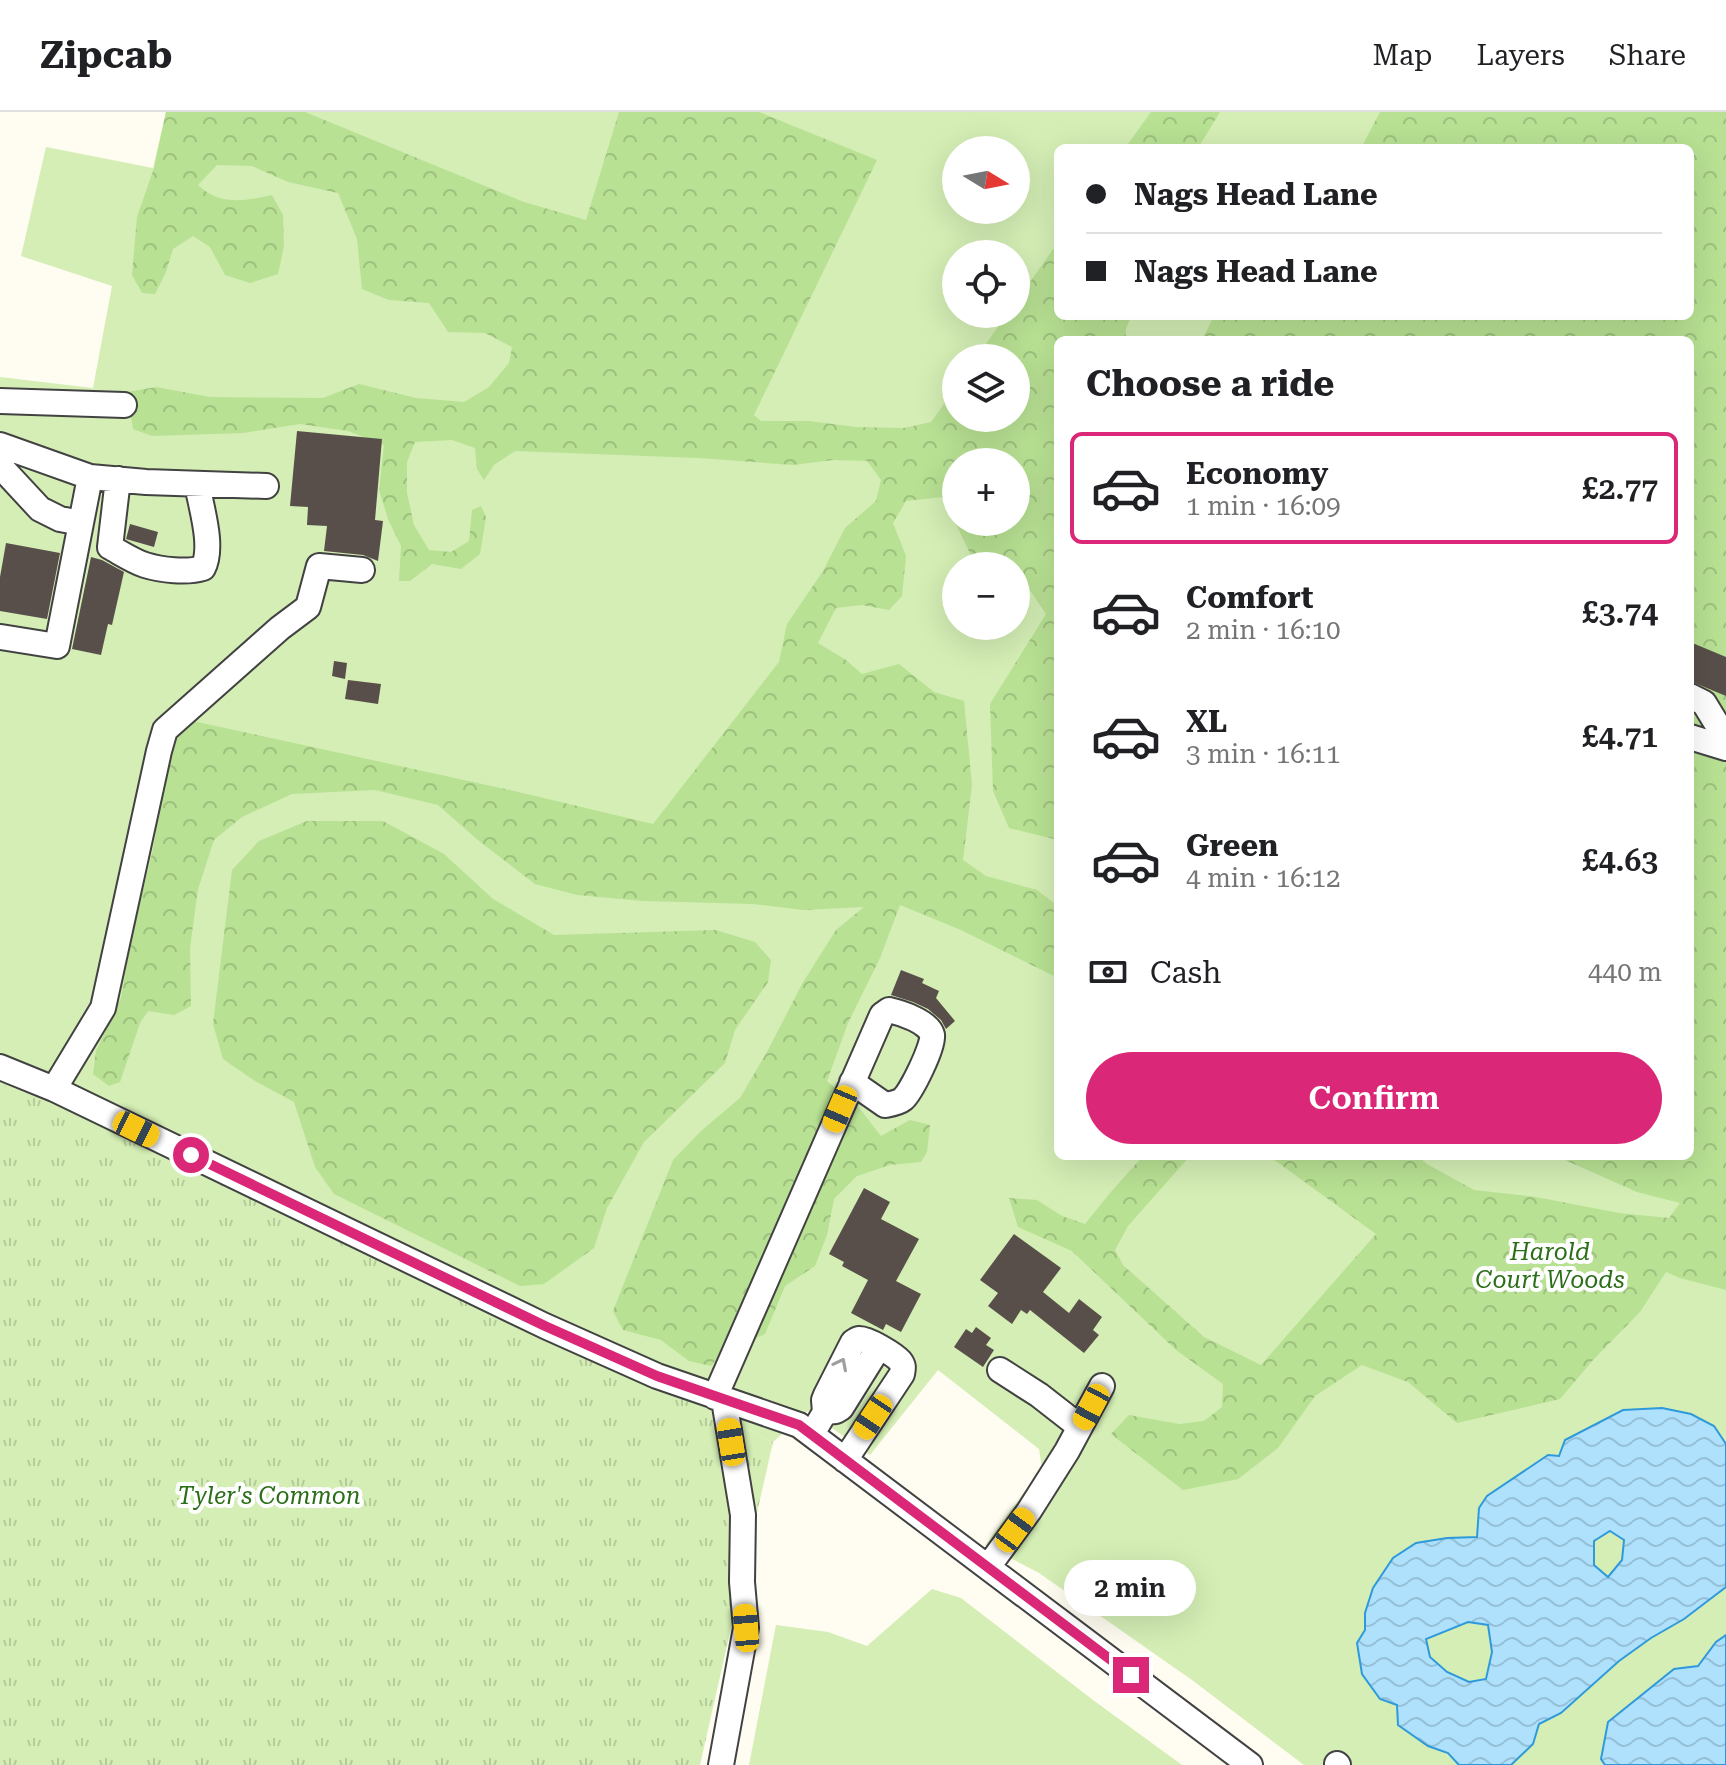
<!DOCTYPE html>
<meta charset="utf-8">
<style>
body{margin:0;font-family:"Roboto Serif",serif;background:#f6f6f6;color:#202124;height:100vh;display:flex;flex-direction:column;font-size:30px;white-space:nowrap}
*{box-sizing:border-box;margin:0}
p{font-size:26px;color:#757577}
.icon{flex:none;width:44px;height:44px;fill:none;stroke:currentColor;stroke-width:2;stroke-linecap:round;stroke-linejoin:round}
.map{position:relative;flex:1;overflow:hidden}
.side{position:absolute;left:1054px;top:224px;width:640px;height:824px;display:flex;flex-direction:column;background:#fff;border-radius:12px;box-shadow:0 8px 32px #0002}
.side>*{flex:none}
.hud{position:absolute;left:1054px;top:32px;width:640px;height:176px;border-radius:12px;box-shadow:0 8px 32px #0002;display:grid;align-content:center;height:176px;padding:0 32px;background:#fff}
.needle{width:52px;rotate:100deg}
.fabs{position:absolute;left:942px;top:24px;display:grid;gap:16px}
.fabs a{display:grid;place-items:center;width:88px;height:88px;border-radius:50%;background:#fff;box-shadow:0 8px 32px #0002;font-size:40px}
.end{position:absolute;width:36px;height:36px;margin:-18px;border:10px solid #db2777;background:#fff;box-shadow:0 0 0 4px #fff}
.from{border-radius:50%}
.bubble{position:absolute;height:56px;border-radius:28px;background:#fff;box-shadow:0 8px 32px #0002;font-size:26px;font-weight:600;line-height:56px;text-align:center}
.car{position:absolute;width:24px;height:48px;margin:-24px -12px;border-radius:10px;box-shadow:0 0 6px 2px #0007;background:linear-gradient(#f5c518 24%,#345 0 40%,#f5c518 0 76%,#345 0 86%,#f5c518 0)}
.hud b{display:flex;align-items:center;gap:28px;height:76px;font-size:30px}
.hud b+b{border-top:2px solid #e0e0e0}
.hud i{width:20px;height:20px;background:#202124}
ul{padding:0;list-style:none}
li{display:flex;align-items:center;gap:24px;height:112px;margin:0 16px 12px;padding:0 16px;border:4px solid transparent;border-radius:12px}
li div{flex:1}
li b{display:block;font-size:30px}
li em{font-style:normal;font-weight:600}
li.current{border-color:#db2777}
li>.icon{width:72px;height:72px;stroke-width:1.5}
h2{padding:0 32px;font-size:36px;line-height:96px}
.pay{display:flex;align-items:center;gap:20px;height:88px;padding:0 32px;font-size:30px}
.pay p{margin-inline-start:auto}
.cta{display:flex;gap:16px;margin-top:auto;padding:16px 32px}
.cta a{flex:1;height:92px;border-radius:48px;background:#db2777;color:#fff;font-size:32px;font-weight:600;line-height:92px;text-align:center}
header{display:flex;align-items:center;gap:48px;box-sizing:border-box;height:112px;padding:0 40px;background:#fff;border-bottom:2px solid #e0e0e0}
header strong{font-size:38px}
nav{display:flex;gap:44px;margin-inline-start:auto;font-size:28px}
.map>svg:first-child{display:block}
</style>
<header>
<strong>Zipcab</strong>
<nav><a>Map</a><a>Layers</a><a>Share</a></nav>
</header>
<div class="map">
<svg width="1726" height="1653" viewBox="0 0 1726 1653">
<defs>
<pattern id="forest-crowns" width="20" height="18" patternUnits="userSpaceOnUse" patternTransform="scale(2)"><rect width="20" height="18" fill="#b8e193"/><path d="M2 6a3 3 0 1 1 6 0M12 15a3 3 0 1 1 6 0" fill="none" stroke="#9dc07e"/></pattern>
<pattern id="park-tufts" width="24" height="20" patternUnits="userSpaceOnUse" patternTransform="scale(2)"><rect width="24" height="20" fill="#d4eeb5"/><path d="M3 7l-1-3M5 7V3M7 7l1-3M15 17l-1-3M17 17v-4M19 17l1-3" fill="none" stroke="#b5cb9a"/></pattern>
<pattern id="water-waves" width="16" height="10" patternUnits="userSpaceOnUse" patternTransform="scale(2)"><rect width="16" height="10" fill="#afe1fc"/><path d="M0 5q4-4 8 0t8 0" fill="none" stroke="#95c0d7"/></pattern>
</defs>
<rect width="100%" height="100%" fill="#fffcf1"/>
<path fill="#d4eeb5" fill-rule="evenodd" d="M 166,0 L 1726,0 L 1726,1653 L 1304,1653 L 1192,1568 L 1039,1461 L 985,1433 L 1042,1356 L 1039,1337 L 938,1258 L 870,1343 L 808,1299 L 773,1330 L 530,1206 L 0,971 L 0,265 L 93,276 L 112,174 L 21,144 L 46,35 L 153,56 ZM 1058,36 L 1690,36 L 1690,204 L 1058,204 ZM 956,38 L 1016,38 L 1016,98 L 956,98 ZM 956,142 L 1016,142 L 1016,202 L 956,202 ZM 1058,228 L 1690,228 L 1690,1044 L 1058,1044 ZM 956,246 L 1016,246 L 1016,306 L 956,306 ZM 956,350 L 1016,350 L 1016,410 L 956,410 ZM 956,454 L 1016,454 L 1016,514 L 956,514 Z
M 932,1477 L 961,1486 L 1093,1588 L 1182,1653 L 749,1653 L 776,1513 L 828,1520 L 867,1534 Z"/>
<path fill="url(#forest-crowns)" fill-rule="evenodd" d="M 166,0 L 305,0 L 524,90 L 586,108 L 619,0 L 759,0 L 877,48 L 754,303 L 761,309 L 809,309 L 856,315 L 904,316 L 931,310 L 956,275 L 956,306 L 1016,306 L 1016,246 L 976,246 L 1007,202 L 1016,202 L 1016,190 L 1058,130 L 1058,204 L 1131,204 L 1126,217 L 1126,228 L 1058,228 L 1058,728 L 1009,716 L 993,679 L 990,592 L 1046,502 L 1027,474 L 1016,470 L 1016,454 L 976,454 L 943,385 L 906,389 L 893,411 L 906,444 L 902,484 L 889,498 L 862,493 L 836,496 L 818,531 L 846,548 L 862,562 L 899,552 L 934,580 L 964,589 L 972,673 L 963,748 L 986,764 L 1037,778 L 1058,794 L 1058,866 L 961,818 L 900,793 L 880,846 L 848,911 L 827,969 L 860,997 L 881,1024 L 910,1008 L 930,1013 L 927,1040 L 921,1050 L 890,1053 L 857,1064 L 834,1087 L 827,1123 L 815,1154 L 785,1174 L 765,1222 L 723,1240 L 711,1254 L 689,1249 L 661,1228 L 623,1218 L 613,1199 L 673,1048 L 702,1018 L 740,986 L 767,940 L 802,872 L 836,818 L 864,795 L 803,798 L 753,792 L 643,789 L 577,783 L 535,772 L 479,729 L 438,693 L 375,678 L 292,682 L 242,705 L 214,728 L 198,777 L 190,836 L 191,894 L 174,903 L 148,899 L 140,911 L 120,970 L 109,974 L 93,962 L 96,939 L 121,886 L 130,832 L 153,737 L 170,626 L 188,608 L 510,678 L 653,712 L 779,550 L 787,512 L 823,459 L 845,416 L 876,389 L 881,368 L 867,349 L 833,348 L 793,353 L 698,346 L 515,339 L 494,353 L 484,368 L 477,357 L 475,336 L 452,328 L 415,330 L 407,350 L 407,381 L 414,413 L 429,438 L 451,440 L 469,429 L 472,398 L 481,394 L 486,405 L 480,442 L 461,457 L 432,452 L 410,469 L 399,469 L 401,434 L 388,407 L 379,378 L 384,333 L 348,319 L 300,312 L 243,321 L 152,324 L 133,317 L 127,280 L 156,275 L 210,285 L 323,286 L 359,272 L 416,286 L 464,290 L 489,275 L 509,251 L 512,235 L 485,221 L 448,220 L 429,191 L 389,188 L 362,177 L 357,127 L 338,81 L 288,70 L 252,54 L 217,53 L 198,73 C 220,94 244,89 272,83 L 283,103 L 284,134 L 278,162 L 250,171 L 225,163 L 210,135 L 193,124 L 173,137 L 166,160 L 155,182 L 142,181 L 132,163 L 137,105 L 154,56 ZM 956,350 L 1016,350 L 1016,410 L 956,410 Z
M 1151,0 L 1220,0 L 1198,36 L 1125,36 Z
M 1380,0 L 1726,0 L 1726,1178 L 1680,1166 L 1666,1160 L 1640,1200 L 1593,1248 L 1560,1287 L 1457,1311 L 1408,1270 L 1362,1253 L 1315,1284 L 1278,1336 L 1238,1367 L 1183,1378 L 1111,1322 L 1129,1303 L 1179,1312 L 1204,1309 L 1222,1295 L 1223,1272 L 1176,1238 L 1072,1139 L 1018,1115 L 1009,1086 L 1037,1088 L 1062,1104 L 1085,1112 L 1110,1081 L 1143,1044 L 1190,1044 L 1128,1114 L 1115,1138 L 1123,1153 L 1204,1225 L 1261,1253 L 1376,1122 L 1269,1044 L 1418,1044 L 1427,1052 L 1474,1078 L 1536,1085 L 1619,1101 L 1669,1106 L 1680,1091 L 1637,1080 L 1556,1044 L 1690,1044 L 1690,228 L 1202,228 L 1214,204 L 1690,204 L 1690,36 L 1361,36 Z
M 307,709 L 383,709 L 444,742 L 493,787 L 554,823 L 716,818 L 755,830 L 771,848 L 768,870 L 735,918 L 725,951 L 644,1030 L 607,1096 L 594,1136 L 544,1172 L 520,1174 L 334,1082 L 315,1055 L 294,990 L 255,969 L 223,947 L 213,912 L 232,758 L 259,729 Z"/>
<path fill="url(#park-tufts)" d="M 0,971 L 237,1072 L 530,1206 L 773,1330 L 700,1653 L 0,1653 Z"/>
<path fill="url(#water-waves)" stroke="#2f9adb" stroke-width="2" fill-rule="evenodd" d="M 1662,1296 L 1691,1302 L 1714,1314 L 1726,1332 L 1726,1475 L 1684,1507 L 1651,1526 L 1619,1549 L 1561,1601 L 1539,1612 L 1533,1632 L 1511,1653 L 1459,1653 L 1448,1641 L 1428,1634 L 1398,1613 L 1397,1593 L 1380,1587 L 1362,1562 L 1357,1531 L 1365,1518 L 1365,1501 L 1373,1476 L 1393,1446 L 1416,1431 L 1447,1426 L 1477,1425 L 1479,1396 L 1487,1384 L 1548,1343 L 1559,1344 L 1565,1328 L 1623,1298 ZM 1610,1419 L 1624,1428 L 1622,1448 L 1608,1465 L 1594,1453 L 1594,1429 ZM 1468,1510 L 1488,1513 L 1492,1540 L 1486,1567 L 1469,1570 L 1447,1560 L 1430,1545 L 1426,1527 Z
M 1726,1523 L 1726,1653 L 1605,1653 L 1601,1647 L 1608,1610 L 1674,1557 L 1698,1554 L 1716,1530 Z"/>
<path fill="#594f4a" d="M 297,319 L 382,327 L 375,408 L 383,409 L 378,449 L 363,443 L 324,439 L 327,414 L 307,413 L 308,395 L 290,394 Z
M 130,412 L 158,420 L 154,435 L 126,427 Z
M 6,431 L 60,441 L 47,507 L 0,499 L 0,465 Z
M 91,445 L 102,448 L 124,460 L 112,513 L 108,512 L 101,543 L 72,537 Z
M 1690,530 L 1726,545 L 1726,584 L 1690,569 Z
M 334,549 L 347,551 L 345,567 L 332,564 Z
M 348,568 L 381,572 L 378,592 L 345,587 Z
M 901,858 L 924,867 L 922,871 L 939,879 L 936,886 L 955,909 L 946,917 L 941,908 L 928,897 L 913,890 L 891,883 Z
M 864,1076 L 890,1090 L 881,1107 L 919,1127 L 896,1169 L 921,1182 L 901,1220 L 886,1212 L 883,1218 L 851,1201 L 868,1168 L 842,1154 L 844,1150 L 829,1142 Z
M 1014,1122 L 1061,1156 L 1043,1180 L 1069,1201 L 1079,1187 L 1102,1205 L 1093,1218 L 1099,1223 L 1084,1241 L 1030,1198 L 1027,1202 L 1021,1198 L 1012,1212 L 988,1194 L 998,1181 L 980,1168 Z
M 976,1215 L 991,1226 L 986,1233 L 994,1238 L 983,1255 L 954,1235 L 966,1217 L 972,1221 Z"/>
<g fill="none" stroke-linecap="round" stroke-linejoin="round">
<defs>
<path id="minor" d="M 0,289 L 124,293
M 0,333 L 90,365 L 146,370 L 266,374
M 0,354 L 40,397 L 60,407 L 81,411 L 57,534 L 1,525
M 118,367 L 110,435 C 121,441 133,449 145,453 C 161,458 187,461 203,456 C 214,435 201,395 197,372
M 81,411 L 90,365
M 1690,584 L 1704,591 L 1726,627
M 1690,625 L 1726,636
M 0,955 L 54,977 L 545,1214 L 657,1264 L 799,1313 L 1250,1653
M 54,977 L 103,896 L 159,639 L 165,618 L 280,516 L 308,495 L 319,454 L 362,458
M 1000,1258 L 1039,1283 L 1080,1315
M 715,1285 L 882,903 L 889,898 C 902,901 929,910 932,923 C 934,934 911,980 903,987 C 898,991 891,992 885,993 L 852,970
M 825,1300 L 836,1299 L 841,1296 L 879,1235
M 812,1322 L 825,1300 L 824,1288 L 826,1283 L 853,1230 C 855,1229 857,1227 859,1227 C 867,1226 895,1243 900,1249 C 904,1254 903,1256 902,1262 L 845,1348
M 988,1455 L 1029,1399 L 1067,1339 L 1102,1274
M 1337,1652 L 1338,1653
M 721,1653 L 746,1516 L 742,1470 L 743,1403 L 724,1288"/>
</defs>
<use href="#minor" stroke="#424242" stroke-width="28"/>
<use href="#minor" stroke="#fff" stroke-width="24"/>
</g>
<defs><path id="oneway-chevron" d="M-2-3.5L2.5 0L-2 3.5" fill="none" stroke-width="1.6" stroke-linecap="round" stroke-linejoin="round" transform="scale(2)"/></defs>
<use stroke="#9f9f9f" href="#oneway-chevron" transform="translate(841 1252) rotate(-63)"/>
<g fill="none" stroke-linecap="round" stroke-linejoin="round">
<path stroke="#db2777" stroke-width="10" d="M 191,1043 L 545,1214 L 657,1264 L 799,1313 L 1131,1563"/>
</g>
<g text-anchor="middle" stroke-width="8" stroke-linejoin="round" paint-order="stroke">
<g font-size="24" font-style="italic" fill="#2b6e18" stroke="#fff">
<text x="1550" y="1148">Harold<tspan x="1550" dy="28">Court Woods</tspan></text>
<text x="269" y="1392">Tyler's Common</text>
</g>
</g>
</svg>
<div class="fabs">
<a><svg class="needle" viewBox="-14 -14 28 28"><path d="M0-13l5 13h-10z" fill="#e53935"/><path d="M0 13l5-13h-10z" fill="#757577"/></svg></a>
<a><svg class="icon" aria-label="locate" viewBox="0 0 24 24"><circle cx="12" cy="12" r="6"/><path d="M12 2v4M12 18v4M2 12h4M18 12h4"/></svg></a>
<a><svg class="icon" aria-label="layers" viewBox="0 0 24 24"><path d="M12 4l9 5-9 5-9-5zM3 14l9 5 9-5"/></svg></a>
<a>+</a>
<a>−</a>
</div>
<i class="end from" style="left:191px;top:1043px"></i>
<i class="end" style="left:1131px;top:1563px"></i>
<div class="bubble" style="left:1064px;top:1448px;width:132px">2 min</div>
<i class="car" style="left:840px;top:997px;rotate:203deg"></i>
<i class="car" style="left:136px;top:1017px;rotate:116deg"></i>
<i class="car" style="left:1091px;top:1295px;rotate:208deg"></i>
<i class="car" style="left:873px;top:1305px;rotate:214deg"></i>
<i class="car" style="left:731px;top:1330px;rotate:351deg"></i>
<i class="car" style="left:1015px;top:1418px;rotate:36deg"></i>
<i class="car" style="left:746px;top:1516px;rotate:355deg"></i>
<div class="hud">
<b><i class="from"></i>Nags Head Lane</b>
<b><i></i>Nags Head Lane</b>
</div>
<section class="side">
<h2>Choose a ride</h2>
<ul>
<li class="current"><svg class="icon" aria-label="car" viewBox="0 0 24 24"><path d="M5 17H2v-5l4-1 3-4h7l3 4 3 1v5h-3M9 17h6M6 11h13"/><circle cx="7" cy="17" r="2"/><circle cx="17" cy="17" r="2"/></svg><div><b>Economy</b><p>1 min · 16:09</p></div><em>£2.77</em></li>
<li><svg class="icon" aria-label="car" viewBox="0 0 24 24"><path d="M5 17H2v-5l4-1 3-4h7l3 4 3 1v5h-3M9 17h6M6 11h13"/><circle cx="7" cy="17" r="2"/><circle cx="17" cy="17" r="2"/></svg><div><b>Comfort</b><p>2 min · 16:10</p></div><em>£3.74</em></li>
<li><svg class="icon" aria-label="car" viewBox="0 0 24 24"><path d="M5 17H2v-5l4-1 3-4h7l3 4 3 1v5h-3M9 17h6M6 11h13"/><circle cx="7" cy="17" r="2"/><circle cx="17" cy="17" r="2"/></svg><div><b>XL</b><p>3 min · 16:11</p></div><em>£4.71</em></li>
<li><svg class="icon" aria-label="car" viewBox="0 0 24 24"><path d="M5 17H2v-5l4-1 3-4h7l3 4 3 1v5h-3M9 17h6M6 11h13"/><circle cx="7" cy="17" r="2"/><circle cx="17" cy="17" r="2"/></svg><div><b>Green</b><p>4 min · 16:12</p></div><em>£4.63</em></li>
</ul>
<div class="pay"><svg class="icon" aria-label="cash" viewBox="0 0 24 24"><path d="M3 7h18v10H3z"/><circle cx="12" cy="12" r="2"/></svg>Cash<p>440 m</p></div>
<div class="cta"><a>Confirm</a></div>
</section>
</div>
